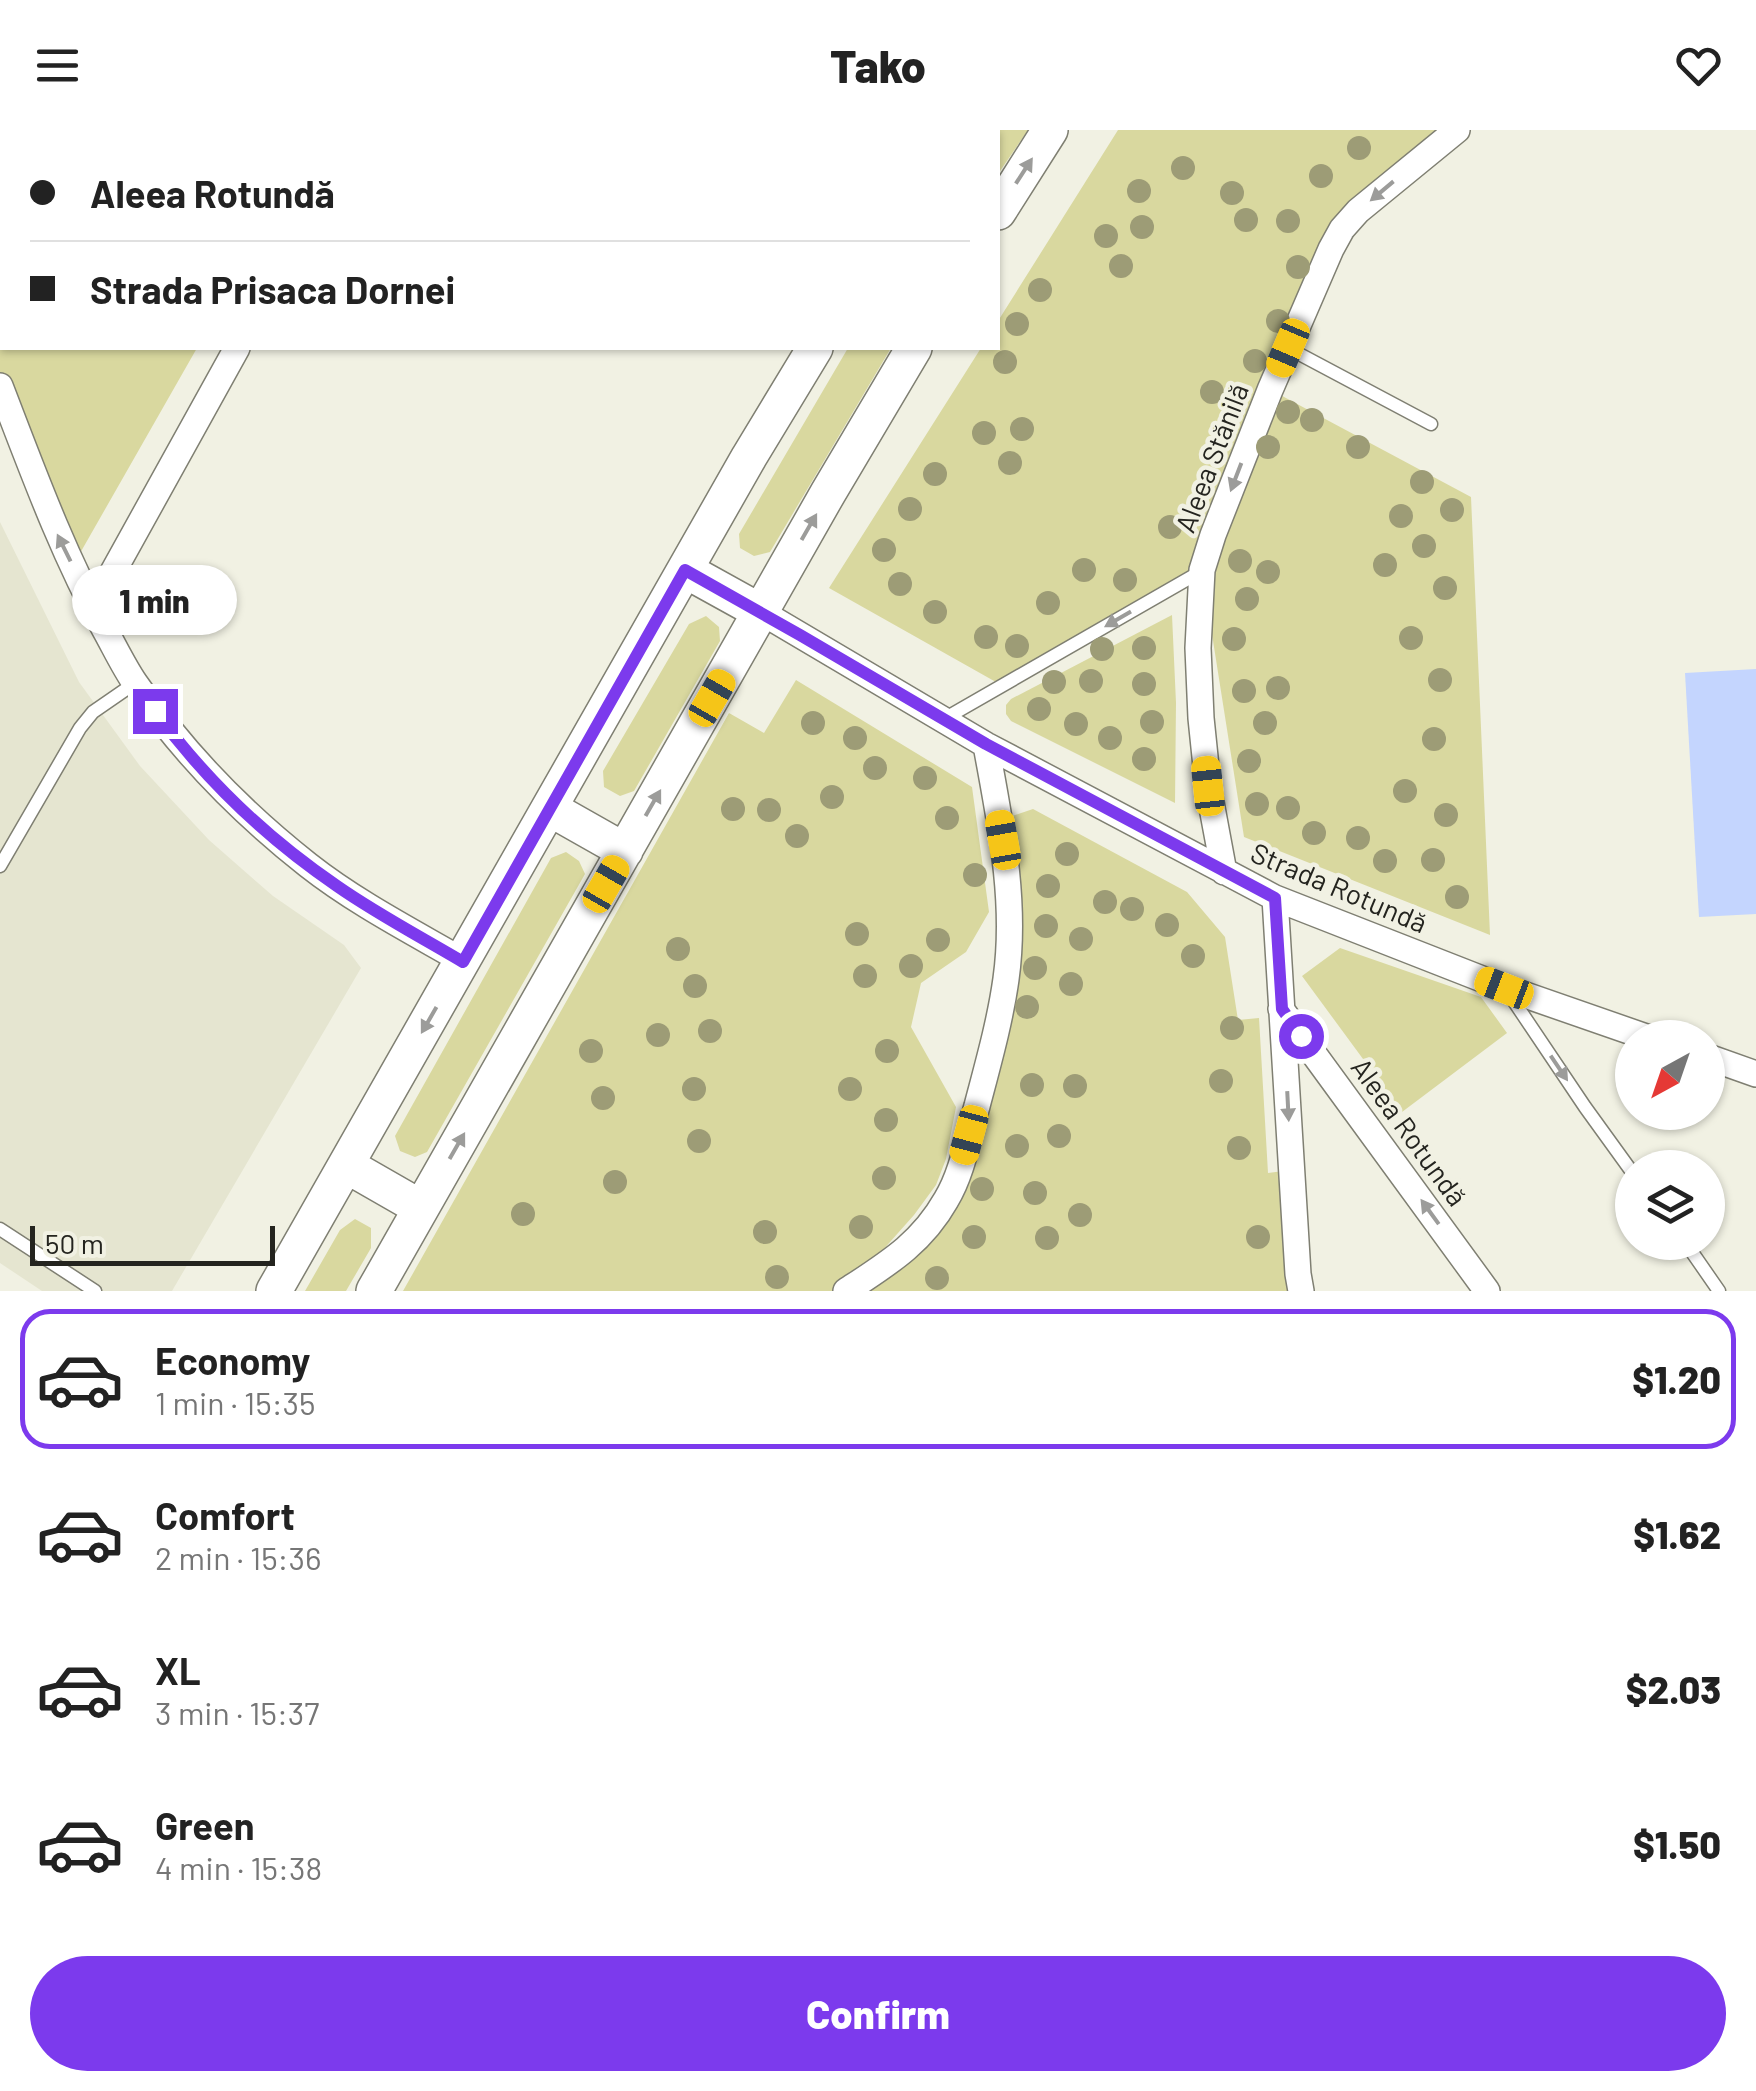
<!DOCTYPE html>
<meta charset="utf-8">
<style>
body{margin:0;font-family:Barlow,sans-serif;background:#f6f6f6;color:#222;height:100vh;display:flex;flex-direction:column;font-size:38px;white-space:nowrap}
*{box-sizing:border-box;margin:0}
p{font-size:32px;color:#767676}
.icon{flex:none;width:55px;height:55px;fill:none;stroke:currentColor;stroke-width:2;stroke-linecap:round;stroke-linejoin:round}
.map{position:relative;height:1161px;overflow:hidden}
.details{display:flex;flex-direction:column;background:#fff;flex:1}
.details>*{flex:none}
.top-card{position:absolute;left:0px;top:0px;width:1000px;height:220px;box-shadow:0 2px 8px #0004;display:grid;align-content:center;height:220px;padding:0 30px;background:#fff}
.needle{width:65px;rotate:220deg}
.controls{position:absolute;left:1615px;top:890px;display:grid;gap:20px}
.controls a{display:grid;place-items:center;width:110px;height:110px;border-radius:50%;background:#fff;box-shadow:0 2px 8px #0004;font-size:50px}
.scale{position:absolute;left:30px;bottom:25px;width:245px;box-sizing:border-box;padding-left:10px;border:5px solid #24241f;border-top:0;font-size:28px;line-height:35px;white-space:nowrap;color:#24241f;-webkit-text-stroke:8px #f1f1e3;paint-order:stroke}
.end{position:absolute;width:45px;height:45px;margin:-22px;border:12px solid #7c3aed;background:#fff;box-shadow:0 0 0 5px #fff}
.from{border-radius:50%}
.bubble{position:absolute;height:70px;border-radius:35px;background:#fff;box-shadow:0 2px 8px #0004;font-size:32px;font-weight:800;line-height:70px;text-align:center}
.car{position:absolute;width:30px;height:60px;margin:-30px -15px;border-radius:12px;box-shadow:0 0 8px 2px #0007;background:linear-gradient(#f5c518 24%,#345 0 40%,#f5c518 0 76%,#345 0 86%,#f5c518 0)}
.top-card b{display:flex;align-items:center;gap:35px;height:95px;font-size:38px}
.top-card b+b{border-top:2px solid #e0e0e0}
.top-card i{width:25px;height:25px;background:#222}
ul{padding:18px 0 0;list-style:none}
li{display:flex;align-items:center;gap:30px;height:140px;margin:0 20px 15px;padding:0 10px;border:5px solid transparent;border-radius:30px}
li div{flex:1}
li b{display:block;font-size:38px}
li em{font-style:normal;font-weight:800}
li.on{border-color:#7c3aed}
li>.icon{width:90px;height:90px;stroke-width:1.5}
.cta{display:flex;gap:20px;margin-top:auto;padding:20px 30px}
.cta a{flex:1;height:115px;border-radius:60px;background:#7c3aed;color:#fff;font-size:40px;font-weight:800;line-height:115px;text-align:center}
header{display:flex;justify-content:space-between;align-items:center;height:130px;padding:0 30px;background:#fff;font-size:45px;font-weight:800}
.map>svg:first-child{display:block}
</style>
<header><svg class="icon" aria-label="menu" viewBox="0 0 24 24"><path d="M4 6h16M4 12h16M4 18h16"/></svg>Tako<svg class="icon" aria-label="heart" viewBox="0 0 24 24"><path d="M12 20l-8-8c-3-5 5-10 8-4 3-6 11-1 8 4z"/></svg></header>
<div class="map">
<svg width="1756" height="1161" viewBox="0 0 1756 1161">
<rect width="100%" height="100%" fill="#f1f1e3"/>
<path fill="#e5e5d0" d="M 0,392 L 79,552 L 140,636 L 209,710 L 273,766 L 344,815 L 361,838 L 172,1161 L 42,1161 L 0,1133 Z"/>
<path fill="#d9d89f" d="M 985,0 L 1028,0 L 998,44 L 998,2 L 983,2 Z
M 1118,0 L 1457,0 L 1358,81 L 1271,260 L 1471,367 L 1490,805 L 1244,707 L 1202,441 L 1003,556 L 829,458 L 981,218 L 998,218 L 998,191 Z
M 2,137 L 2,218 L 197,218 L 75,432 L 0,256 L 0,141 Z
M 848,218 L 891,218 L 770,422 L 754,426 L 740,418 L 739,404 Z
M 1172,485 L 1176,573 L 1175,673 L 1011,591 L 1006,584 L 1006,575 L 1011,569 Z
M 706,486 L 719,497 L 720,511 L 634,661 L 620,666 L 604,657 L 603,641 L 689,494 Z
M 796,550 L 972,657 L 989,782 L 966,822 L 921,853 L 911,897 L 956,977 L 946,1029 L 936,1055 L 914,1085 L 882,1121 L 832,1161 L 403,1161 L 729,583 L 764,603 Z
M 1033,679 L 1187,762 L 1225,807 L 1238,890 L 1259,888 L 1268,1043 L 1291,1040 L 1301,1161 L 846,1161 L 946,1071 L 997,893 L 1000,690 Z
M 566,722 L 579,731 L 585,744 L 427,1022 L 415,1027 L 400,1021 L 395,1006 L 551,728 Z
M 1340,818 L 1481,867 L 1507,903 L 1402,982 L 1302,846 Z
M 355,1089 L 371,1098 L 371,1118 L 346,1161 L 305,1161 L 340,1100 Z"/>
<path fill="#c4d5fe" d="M 1756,539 L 1756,784 L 1699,787 L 1685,543 Z"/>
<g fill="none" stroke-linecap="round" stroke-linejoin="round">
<defs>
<path id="lane" d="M 321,0 L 321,2
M 1288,218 L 1431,294
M 944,589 L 1200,442
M 0,736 L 80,598 L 93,582 L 135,553
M 1509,864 L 1585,977 L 1632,1042
M 0,1099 L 95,1161
M 1685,1112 L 1719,1161"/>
<path id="street" d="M 356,2 L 357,0
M 0,256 C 32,339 62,422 105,500 C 115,518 124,537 135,553 C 183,623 242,683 308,735 C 355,772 411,801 463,831
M 93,478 L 237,218
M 761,482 L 986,615 L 1275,768 L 1505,858 L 1649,908
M 1224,742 L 1208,656 L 1201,588 L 1198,518 L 1202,440 L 1213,405 L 1270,260 L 1331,119 L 1342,99 L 1358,81 L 1457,0
M 1275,768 L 1298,1144 L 1301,1161
M 1281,879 L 1487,1161
M 1708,927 L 1756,944
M 846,1161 C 887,1134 921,1114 946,1070 C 963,1042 968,1007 977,976 C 988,934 1000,892 1006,849 C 1017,771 1000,692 986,615"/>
<path id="secondary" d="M 949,2 L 950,0
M 998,82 L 1050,0
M 685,440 L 761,482
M 549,678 L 625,721
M 346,1035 L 421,1078
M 274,1161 L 749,327 L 815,218
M 374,1161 L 828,363 L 914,218"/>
</defs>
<use href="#lane" stroke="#7f7f72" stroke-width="15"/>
<use href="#street" stroke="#7f7f72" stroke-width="28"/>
<use href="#secondary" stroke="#7f7f72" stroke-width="38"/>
<use href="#lane" stroke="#fff" stroke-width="12"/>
<use href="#street" stroke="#fff" stroke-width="25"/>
<use href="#secondary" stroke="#fff" stroke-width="35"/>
</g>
<g fill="#9d9c76">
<circle cx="1359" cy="18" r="12"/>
<circle cx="1183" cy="38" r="12"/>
<circle cx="1321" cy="46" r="12"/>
<circle cx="1139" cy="61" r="12"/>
<circle cx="1232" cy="63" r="12"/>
<circle cx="1246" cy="90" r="12"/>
<circle cx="1288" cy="91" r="12"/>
<circle cx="1142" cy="97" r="12"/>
<circle cx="1106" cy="106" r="12"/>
<circle cx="1121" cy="136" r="12"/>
<circle cx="1298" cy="137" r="12"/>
<circle cx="1040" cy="160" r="12"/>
<circle cx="1278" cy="191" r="12"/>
<circle cx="1017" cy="194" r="12"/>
<circle cx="1255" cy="231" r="12"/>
<circle cx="1005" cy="232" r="12"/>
<circle cx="1212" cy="262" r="12"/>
<circle cx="1288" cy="282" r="12"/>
<circle cx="1312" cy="290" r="12"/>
<circle cx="1022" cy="299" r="12"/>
<circle cx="984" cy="303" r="12"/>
<circle cx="1268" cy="317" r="12"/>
<circle cx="1358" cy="317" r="12"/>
<circle cx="1010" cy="333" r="12"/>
<circle cx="935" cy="344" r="12"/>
<circle cx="1422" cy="352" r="12"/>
<circle cx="910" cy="379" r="12"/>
<circle cx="1452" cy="380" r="12"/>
<circle cx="1401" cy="386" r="12"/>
<circle cx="1170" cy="397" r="12"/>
<circle cx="1424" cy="416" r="12"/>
<circle cx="884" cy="420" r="12"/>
<circle cx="1240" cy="431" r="12"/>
<circle cx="1385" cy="435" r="12"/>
<circle cx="1084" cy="440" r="12"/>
<circle cx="1268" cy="442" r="12"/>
<circle cx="1125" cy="450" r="12"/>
<circle cx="900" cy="454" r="12"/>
<circle cx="1445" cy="458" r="12"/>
<circle cx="1247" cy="469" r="12"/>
<circle cx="1048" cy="473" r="12"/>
<circle cx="935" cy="482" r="12"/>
<circle cx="986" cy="507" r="12"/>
<circle cx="1411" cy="508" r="12"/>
<circle cx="1234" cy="509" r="12"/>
<circle cx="1017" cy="516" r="12"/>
<circle cx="1144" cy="518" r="12"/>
<circle cx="1102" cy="519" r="12"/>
<circle cx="1440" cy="550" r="12"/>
<circle cx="1091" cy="551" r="12"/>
<circle cx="1054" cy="552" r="12"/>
<circle cx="1144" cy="554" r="12"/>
<circle cx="1278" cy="558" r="12"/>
<circle cx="1244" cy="561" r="12"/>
<circle cx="1039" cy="579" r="12"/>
<circle cx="1152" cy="592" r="12"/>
<circle cx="813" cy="593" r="12"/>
<circle cx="1265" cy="593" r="12"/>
<circle cx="1076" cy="594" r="12"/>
<circle cx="855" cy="608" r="12"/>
<circle cx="1110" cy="608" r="12"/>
<circle cx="1434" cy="609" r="12"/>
<circle cx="1144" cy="629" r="12"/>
<circle cx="1249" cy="631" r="12"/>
<circle cx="875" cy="638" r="12"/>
<circle cx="925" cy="648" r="12"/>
<circle cx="1405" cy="661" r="12"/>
<circle cx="832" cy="667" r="12"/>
<circle cx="1257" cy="674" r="12"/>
<circle cx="1288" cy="678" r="12"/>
<circle cx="733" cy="679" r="12"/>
<circle cx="769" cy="680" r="12"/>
<circle cx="1446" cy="685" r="12"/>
<circle cx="947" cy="688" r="12"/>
<circle cx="1314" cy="703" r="12"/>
<circle cx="797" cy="706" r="12"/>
<circle cx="1358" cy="708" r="12"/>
<circle cx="1067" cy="724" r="12"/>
<circle cx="1433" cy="730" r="12"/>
<circle cx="1385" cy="731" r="12"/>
<circle cx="975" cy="745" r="12"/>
<circle cx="1048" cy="756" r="12"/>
<circle cx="1457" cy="767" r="12"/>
<circle cx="1105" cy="772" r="12"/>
<circle cx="1132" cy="779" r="12"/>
<circle cx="1167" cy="795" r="12"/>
<circle cx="1046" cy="796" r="12"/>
<circle cx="857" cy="804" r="12"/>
<circle cx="1081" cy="809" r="12"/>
<circle cx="938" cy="810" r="12"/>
<circle cx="678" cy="819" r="12"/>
<circle cx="1193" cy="826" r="12"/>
<circle cx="911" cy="836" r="12"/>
<circle cx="1035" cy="838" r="12"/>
<circle cx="865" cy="846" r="12"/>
<circle cx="1071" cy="854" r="12"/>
<circle cx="695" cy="856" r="12"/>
<circle cx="1027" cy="877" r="12"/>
<circle cx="1232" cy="898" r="12"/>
<circle cx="710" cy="901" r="12"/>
<circle cx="658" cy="905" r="12"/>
<circle cx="591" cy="921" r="12"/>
<circle cx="887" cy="921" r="12"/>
<circle cx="1221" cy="951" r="12"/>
<circle cx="1032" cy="955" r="12"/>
<circle cx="1075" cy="956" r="12"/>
<circle cx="694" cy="959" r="12"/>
<circle cx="850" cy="959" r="12"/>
<circle cx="603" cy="968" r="12"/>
<circle cx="886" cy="990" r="12"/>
<circle cx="1059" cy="1006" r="12"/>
<circle cx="699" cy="1011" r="12"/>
<circle cx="1017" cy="1016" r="12"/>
<circle cx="1239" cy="1018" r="12"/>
<circle cx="884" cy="1048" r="12"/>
<circle cx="615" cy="1052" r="12"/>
<circle cx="982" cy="1059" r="12"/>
<circle cx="1035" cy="1063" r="12"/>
<circle cx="523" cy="1084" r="12"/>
<circle cx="1080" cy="1085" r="12"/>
<circle cx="861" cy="1097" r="12"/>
<circle cx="765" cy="1102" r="12"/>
<circle cx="974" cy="1107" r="12"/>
<circle cx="1258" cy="1107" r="12"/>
<circle cx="1047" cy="1108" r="12"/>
<circle cx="777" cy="1147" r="12"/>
<circle cx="937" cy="1148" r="12"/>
</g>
<defs><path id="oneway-solid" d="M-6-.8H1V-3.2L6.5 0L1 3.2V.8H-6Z" transform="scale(2.5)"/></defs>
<g fill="#9c9c9a">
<use href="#oneway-solid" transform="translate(1024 41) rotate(-57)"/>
<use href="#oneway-solid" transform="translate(1382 61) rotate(140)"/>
<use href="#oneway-solid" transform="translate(1236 347) rotate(111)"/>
<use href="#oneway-solid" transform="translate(809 397) rotate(-60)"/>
<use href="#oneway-solid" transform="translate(64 418) rotate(-116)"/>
<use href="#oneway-solid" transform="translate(1118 489) rotate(150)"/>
<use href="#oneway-solid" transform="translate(653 673) rotate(-60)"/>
<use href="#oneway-solid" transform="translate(429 890) rotate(120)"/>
<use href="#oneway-solid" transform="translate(1559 938) rotate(56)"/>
<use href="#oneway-solid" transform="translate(1288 976) rotate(87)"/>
<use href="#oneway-solid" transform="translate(457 1016) rotate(-60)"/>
<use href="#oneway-solid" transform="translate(1430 1082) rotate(-126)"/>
</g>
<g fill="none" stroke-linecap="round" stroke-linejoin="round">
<path stroke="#7c3aed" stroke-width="12" d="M 155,581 C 205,649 268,709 337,756 C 377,784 421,807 463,832 L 685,440 L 800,505 L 986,614 L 1275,768 L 1282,879 L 1301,906"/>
</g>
<g text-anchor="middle" stroke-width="9" stroke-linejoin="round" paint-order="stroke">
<g font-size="28" fill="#24241f" stroke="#f1f1e3">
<text transform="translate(1212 328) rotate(-69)" y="10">Aleea Stănilă</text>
<text transform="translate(1339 758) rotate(23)" y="10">Strada Rotundă</text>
<text transform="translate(1409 1002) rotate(54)" y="10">Aleea Rotundă</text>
</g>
</g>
</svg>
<div class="controls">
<a><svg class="needle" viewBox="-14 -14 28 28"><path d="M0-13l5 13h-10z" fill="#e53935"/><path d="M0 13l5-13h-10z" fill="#767676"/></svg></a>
<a><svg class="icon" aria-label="layers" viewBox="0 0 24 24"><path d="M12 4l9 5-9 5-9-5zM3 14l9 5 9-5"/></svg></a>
</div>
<div class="scale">50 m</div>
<i class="end from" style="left:1301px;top:906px"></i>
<i class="end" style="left:155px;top:581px"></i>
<div class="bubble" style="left:72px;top:435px;width:165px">1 min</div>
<i class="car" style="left:1288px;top:218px;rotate:203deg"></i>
<i class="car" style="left:712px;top:568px;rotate:30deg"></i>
<i class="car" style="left:1208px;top:656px;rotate:354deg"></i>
<i class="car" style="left:1003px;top:710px;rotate:350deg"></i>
<i class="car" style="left:606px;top:754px;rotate:30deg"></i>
<i class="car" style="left:1504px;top:858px;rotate:291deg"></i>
<i class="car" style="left:969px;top:1005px;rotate:195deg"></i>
<div class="top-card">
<b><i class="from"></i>Aleea Rotundă</b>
<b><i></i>Strada Prisaca Dornei</b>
</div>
</div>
<section class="details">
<ul>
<li class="on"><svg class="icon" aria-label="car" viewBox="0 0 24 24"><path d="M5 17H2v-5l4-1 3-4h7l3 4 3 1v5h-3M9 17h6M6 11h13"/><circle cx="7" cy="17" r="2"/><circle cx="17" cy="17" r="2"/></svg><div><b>Economy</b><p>1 min · 15:35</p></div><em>$1.20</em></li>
<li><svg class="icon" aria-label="car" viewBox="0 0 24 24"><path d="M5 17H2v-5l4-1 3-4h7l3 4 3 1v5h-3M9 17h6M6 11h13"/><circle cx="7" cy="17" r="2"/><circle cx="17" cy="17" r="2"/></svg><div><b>Comfort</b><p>2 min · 15:36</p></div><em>$1.62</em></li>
<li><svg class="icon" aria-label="car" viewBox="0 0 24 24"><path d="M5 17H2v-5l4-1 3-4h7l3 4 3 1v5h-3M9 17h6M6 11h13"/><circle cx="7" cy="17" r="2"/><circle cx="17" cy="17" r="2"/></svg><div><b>XL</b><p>3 min · 15:37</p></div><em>$2.03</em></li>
<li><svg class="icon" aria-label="car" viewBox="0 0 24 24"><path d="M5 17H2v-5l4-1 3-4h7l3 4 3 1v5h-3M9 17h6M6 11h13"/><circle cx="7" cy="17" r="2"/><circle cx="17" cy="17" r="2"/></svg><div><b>Green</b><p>4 min · 15:38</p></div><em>$1.50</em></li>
</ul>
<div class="cta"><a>Confirm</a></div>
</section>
